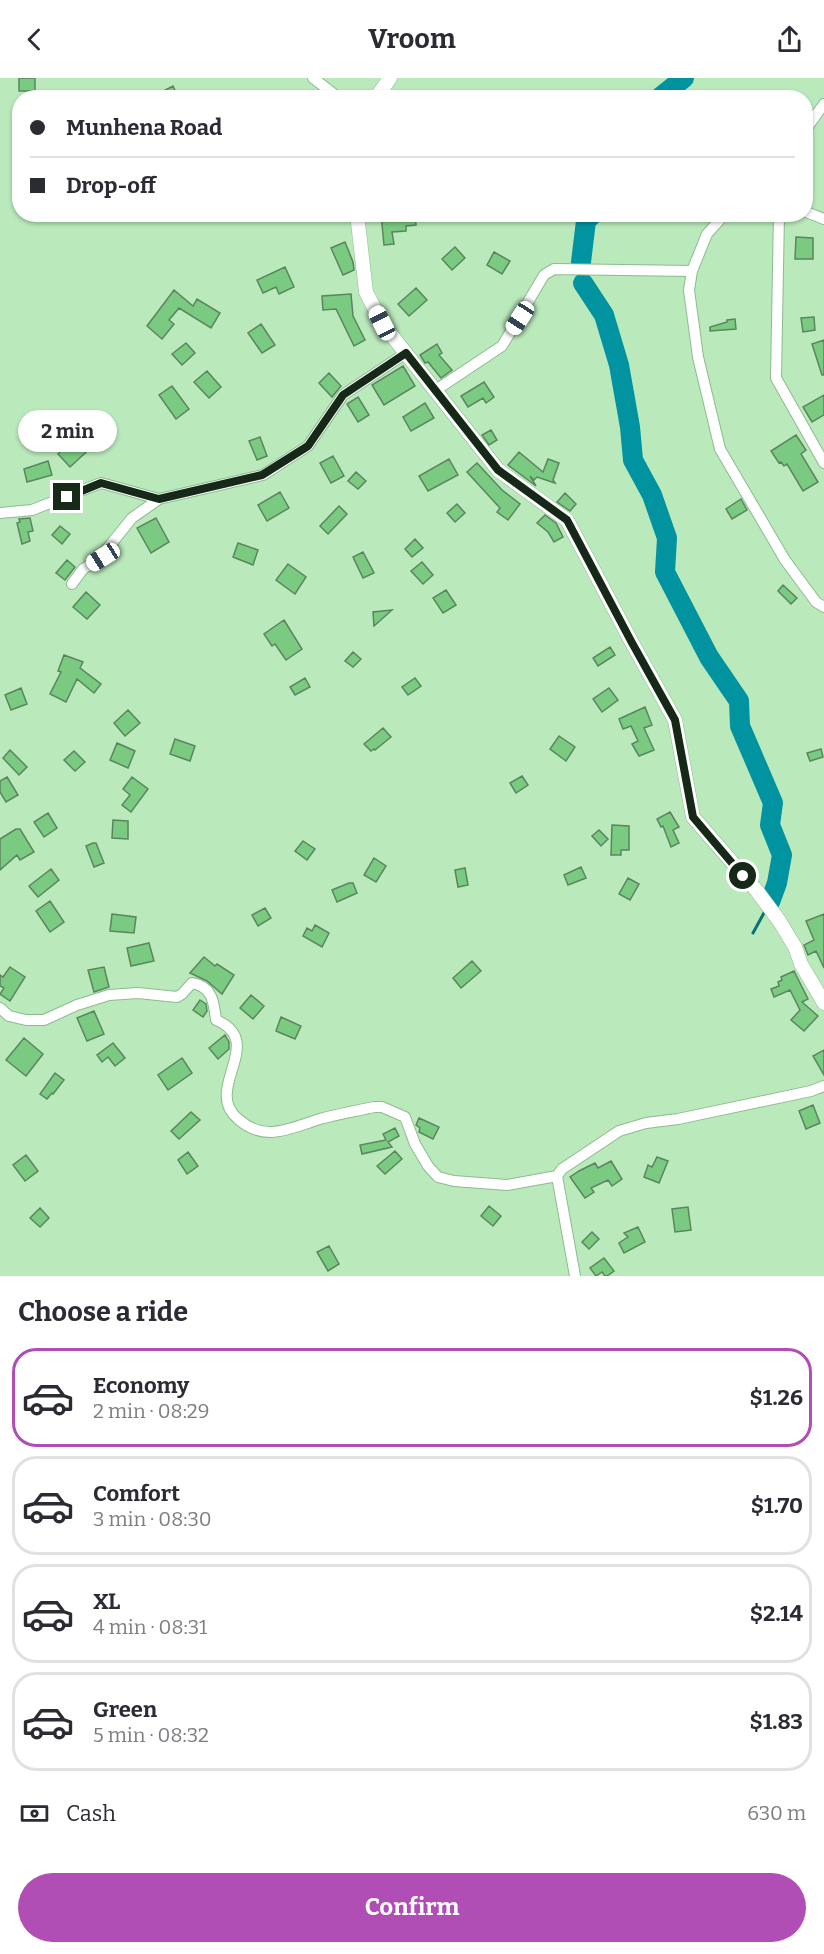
<!DOCTYPE html>
<meta charset="utf-8">
<style>
body{margin:0;font-family:Bitter,serif;background:#f2f2f3;color:#2b2b33;height:100vh;display:flex;flex-direction:column;font-size:22px;white-space:nowrap}
*{box-sizing:border-box;margin:0}
p{font-size:20px;color:#7c7c81}
.icon{flex:none;width:33px;height:33px;fill:none;stroke:currentColor;stroke-width:2;stroke-linecap:round;stroke-linejoin:round}
.map{position:relative;height:1198px;overflow:hidden}
.panel{display:flex;flex-direction:column;background:#fff;flex:1}
.panel>*{flex:none}
.banner{position:absolute;left:12px;top:12px;width:801px;height:132px;border-radius:24px;box-shadow:0 2px 4px #0004;display:grid;align-content:center;height:132px;padding:0 18px;background:#fff}
.end{position:absolute;width:27px;height:27px;margin:-14px;border:8px solid #162817;background:#fff;box-shadow:0 0 0 3px #fff}
.from{border-radius:50%}
.bubble{position:absolute;height:42px;border-radius:21px;background:#fff;box-shadow:0 2px 4px #0004;font-size:20px;font-weight:700;line-height:42px;text-align:center}
.car{position:absolute;width:18px;height:36px;margin:-18px -9px;border-radius:8px;box-shadow:0 0 4px 2px #0007;background:linear-gradient(#fff 24%,#345 0 40%,#fff 0 76%,#345 0 86%,#fff 0)}
.banner b{display:flex;align-items:center;gap:21px;height:57px;font-size:22px}
.banner b+b{border-top:2px solid #e1e1e2}
.banner i{width:15px;height:15px;background:#2b2b33}
ul{padding:0;list-style:none}
li{display:flex;align-items:center;gap:18px;height:99px;margin:0 12px 9px;padding:0 6px;border:3px solid #e1e1e2;border-radius:24px}
li div{flex:1}
li b{display:block;font-size:22px}
li em{font-style:normal;font-weight:700}
li.active{border-color:#b04eb5}
li>.icon{width:54px;height:54px;stroke-width:1.5}
h2{padding:0 18px;font-size:27px;line-height:72px}
.pay{display:flex;align-items:center;gap:15px;height:66px;padding:0 18px;font-size:22px}
.pay p{margin-inline-start:auto}
.action{display:flex;gap:12px;margin-top:auto;padding:12px 18px}
.action a{flex:1;height:69px;border-radius:36px;background:#b04eb5;color:#fff;font-size:24px;font-weight:700;line-height:69px;text-align:center}
header{display:flex;justify-content:space-between;align-items:center;height:78px;padding:0 18px;background:#fff;font-size:27px;font-weight:700}
.map>svg:first-child{display:block}
</style>
<header><svg class="icon" aria-label="back" viewBox="0 0 24 24"><path d="M15 5l-7 7 7 7"/></svg>Vroom<svg class="icon" aria-label="share" viewBox="0 0 24 24"><path d="M12 15V3M7 8l5-5 5 5M5 13v7h14v-7"/></svg></header>
<div class="map">
<svg width="824" height="1198" viewBox="0 0 824 1198">
<rect width="100%" height="100%" fill="#bae9bc"/>
<g fill="none" stroke-linecap="round" stroke-linejoin="round">
<path stroke="#087377" stroke-width="3" d="M 753,855 L 765,833"/>
<path stroke="#0293a0" stroke-width="20" d="M 659,20 L 684,0
M 581,184 L 586,143 L 593,136
M 583,205 L 604,237 L 619,287 L 630,349 L 633,382 L 652,417 L 667,460 L 665,494 L 709,579 L 739,623 L 740,648 L 773,725 L 770,747 L 782,777 L 777,805 L 770,824"/>
</g>
<path fill="#7bca81" stroke="#5a865d" stroke-width="1.5" d="M 19,0 L 35,0 L 35,13 L 19,13 Z
M 173,8 L 179,20 L 150,20 Z
M 381,136 L 415,136 L 416,147 L 406,148 L 406,153 L 392,154 L 394,166 L 384,167 Z
M 796,159 L 813,160 L 813,181 L 795,181 Z
M 345,164 L 353,184 L 354,192 L 343,197 L 331,170 Z
M 455,169 L 465,180 L 452,192 L 442,181 Z
M 494,174 L 510,183 L 502,196 L 487,187 Z
M 285,189 L 294,209 L 279,216 L 276,209 L 263,215 L 257,202 Z
M 416,210 L 427,222 L 409,238 L 398,226 Z
M 174,212 L 193,228 L 197,221 L 220,235 L 211,250 L 179,230 L 169,242 L 174,246 L 162,261 L 147,248 Z
M 351,216 L 353,238 L 365,262 L 354,268 L 336,231 L 323,232 L 322,218 Z
M 814,239 L 815,252 L 803,254 L 801,240 Z
M 735,241 L 736,251 L 710,253 L 710,249 L 727,244 L 727,242 Z
M 261,246 L 275,267 L 262,275 L 248,255 Z
M 824,262 L 824,297 L 822,297 L 812,266 Z
M 186,265 L 195,275 L 182,287 L 172,276 Z
M 437,266 L 442,275 L 439,277 L 452,292 L 441,300 L 428,284 L 425,285 L 420,277 Z
M 403,288 L 415,308 L 384,327 L 372,307 Z
M 207,293 L 221,309 L 209,320 L 194,304 Z
M 329,295 L 341,308 L 332,319 L 319,305 Z
M 484,304 L 494,319 L 486,325 L 483,320 L 468,329 L 461,318 Z
M 172,308 L 189,331 L 176,341 L 159,317 Z
M 824,317 L 824,337 L 812,344 L 803,329 Z
M 358,319 L 369,337 L 358,344 L 347,326 Z
M 425,325 L 434,340 L 411,353 L 403,339 Z
M 81,352 L 95,366 L 70,389 L 58,376 Z
M 491,352 L 497,362 L 489,367 L 482,357 Z
M 796,357 L 806,372 L 801,376 L 818,404 L 803,413 L 787,386 L 784,388 L 781,384 L 779,385 L 771,373 Z
M 260,359 L 267,378 L 257,382 L 249,363 Z
M 519,374 L 543,394 L 548,381 L 559,385 L 553,402 L 555,405 L 537,399 L 534,402 L 530,398 L 536,408 L 508,387 Z
M 333,378 L 344,398 L 331,405 L 320,385 Z
M 449,381 L 458,397 L 428,413 L 419,398 Z
M 48,383 L 52,397 L 27,404 L 24,391 Z
M 477,385 L 502,412 L 520,426 L 508,442 L 497,434 L 500,430 L 467,394 Z
M 356,394 L 366,403 L 358,411 L 348,403 Z
M 280,414 L 289,430 L 267,443 L 258,427 Z
M 565,415 L 576,426 L 570,433 L 557,424 Z
M 741,421 L 747,432 L 732,441 L 726,431 Z
M 457,426 L 465,435 L 455,444 L 447,435 Z
M 339,428 L 347,436 L 328,456 L 320,448 Z
M 545,437 L 556,445 L 563,459 L 554,464 L 548,454 L 537,445 Z
M 30,440 L 33,453 L 28,454 L 30,463 L 22,466 L 17,445 L 20,444 L 19,441 Z
M 156,440 L 169,464 L 151,475 L 137,450 Z
M 60,448 L 70,456 L 62,466 L 52,457 Z
M 415,461 L 423,470 L 412,479 L 405,471 Z
M 238,465 L 258,472 L 253,487 L 233,479 Z
M 363,474 L 374,495 L 363,500 L 353,479 Z
M 67,482 L 75,489 L 65,502 L 56,495 Z
M 422,484 L 433,497 L 423,506 L 411,493 Z
M 288,486 L 306,499 L 295,516 L 276,502 Z
M 783,507 L 797,520 L 791,526 L 778,513 Z
M 446,512 L 456,527 L 443,535 L 433,520 Z
M 86,514 L 100,527 L 87,541 L 73,529 Z
M 392,532 L 374,548 L 373,534 Z
M 284,542 L 302,571 L 286,582 L 275,566 L 272,568 L 264,556 Z
M 610,569 L 615,577 L 598,588 L 593,580 Z
M 353,574 L 361,581 L 353,589 L 345,583 Z
M 64,577 L 83,584 L 80,590 L 101,606 L 94,615 L 77,601 L 66,624 L 50,616 L 61,594 L 58,593 Z
M 305,600 L 310,609 L 295,617 L 290,609 Z
M 415,600 L 421,608 L 408,617 L 402,609 Z
M 21,610 L 27,626 L 11,632 L 5,617 Z
M 609,610 L 618,622 L 602,634 L 593,621 Z
M 645,629 L 652,647 L 644,650 L 654,672 L 639,678 L 632,666 L 638,663 L 631,648 L 623,651 L 619,641 Z
M 128,632 L 140,645 L 125,658 L 114,645 Z
M 383,650 L 391,659 L 375,672 L 374,671 L 371,673 L 364,666 Z
M 559,658 L 575,669 L 566,683 L 550,671 Z
M 175,661 L 195,668 L 190,683 L 170,676 Z
M 117,665 L 135,673 L 128,690 L 110,682 Z
M 821,671 L 823,679 L 810,683 L 807,675 Z
M 10,672 L 27,689 L 19,697 L 3,680 Z
M 74,673 L 85,684 L 75,693 L 64,682 Z
M 522,698 L 528,707 L 516,715 L 510,705 Z
M 7,699 L 18,717 L 6,724 L 0,714 L 0,703 Z
M 132,699 L 148,711 L 131,734 L 122,727 L 130,717 L 123,711 Z
M 670,734 L 679,749 L 673,752 L 679,765 L 671,769 L 663,748 L 661,749 L 657,741 Z
M 48,735 L 57,750 L 44,759 L 34,744 Z
M 113,742 L 128,743 L 128,761 L 112,760 Z
M 612,747 L 629,748 L 629,772 L 621,772 L 621,777 L 611,777 Z
M 16,751 L 20,751 L 34,774 L 20,782 L 17,777 L 0,792 L 0,761 Z
M 599,752 L 608,761 L 601,768 L 592,758 Z
M 303,763 L 315,771 L 307,782 L 295,773 Z
M 93,765 L 96,765 L 104,785 L 94,789 L 86,768 Z
M 374,780 L 386,788 L 376,804 L 364,797 Z
M 581,789 L 586,800 L 568,807 L 564,797 Z
M 465,790 L 468,807 L 458,809 L 455,792 Z
M 51,791 L 59,802 L 38,819 L 29,808 Z
M 628,800 L 639,806 L 630,822 L 619,816 Z
M 349,805 L 353,805 L 357,815 L 337,824 L 332,812 Z
M 50,823 L 64,844 L 50,854 L 36,833 Z
M 265,830 L 271,840 L 258,848 L 252,837 Z
M 112,836 L 136,839 L 134,855 L 110,853 Z
M 824,836 L 824,890 L 816,873 L 808,877 L 804,867 L 814,862 L 806,843 Z
M 315,847 L 329,855 L 322,869 L 303,858 L 307,850 L 312,853 Z
M 149,865 L 154,883 L 131,888 L 127,870 Z
M 204,879 L 215,888 L 217,886 L 234,897 L 222,916 L 207,903 L 190,895 Z
M 472,883 L 481,893 L 461,910 L 453,900 Z
M 10,889 L 25,899 L 10,923 L 0,916 L 4,910 L 0,908 L 0,897 L 3,899 Z
M 104,889 L 109,909 L 94,914 L 88,892 Z
M 794,893 L 808,921 L 802,924 L 818,938 L 804,953 L 791,942 L 800,932 L 790,912 L 774,919 L 771,911 L 779,908 L 778,904 L 782,902 L 781,899 Z
M 251,917 L 264,928 L 253,941 L 240,930 Z
M 200,922 L 206,926 L 207,933 L 203,939 L 193,932 Z
M 94,933 L 104,956 L 87,963 L 77,940 Z
M 281,939 L 301,948 L 295,961 L 276,953 Z
M 225,957 L 229,964 L 229,971 L 218,981 L 209,970 Z
M 24,960 L 43,976 L 26,998 L 6,982 Z
M 113,965 L 125,980 L 115,988 L 108,979 L 102,984 L 97,977 Z
M 824,972 L 824,997 L 813,978 Z
M 182,980 L 192,995 L 168,1012 L 158,997 Z
M 55,995 L 64,1002 L 53,1016 L 52,1015 L 47,1021 L 40,1016 Z
M 813,1027 L 820,1045 L 806,1051 L 799,1033 Z
M 191,1034 L 200,1042 L 179,1061 L 171,1053 Z
M 419,1040 L 439,1049 L 433,1061 L 419,1054 L 420,1050 L 416,1047 Z
M 395,1050 L 399,1058 L 388,1064 L 392,1069 L 362,1076 L 360,1067 L 386,1062 L 383,1056 Z
M 395,1073 L 402,1081 L 385,1096 L 377,1088 Z
M 188,1074 L 198,1088 L 187,1096 L 178,1082 Z
M 26,1077 L 38,1093 L 25,1103 L 13,1087 Z
M 657,1079 L 668,1083 L 659,1105 L 644,1099 L 648,1087 L 652,1089 Z
M 611,1083 L 622,1101 L 612,1108 L 608,1102 L 591,1110 L 594,1114 L 585,1120 L 570,1099 L 579,1093 L 595,1085 L 598,1090 Z
M 489,1128 L 501,1138 L 493,1148 L 481,1138 Z
M 688,1129 L 691,1152 L 675,1154 L 672,1131 Z
M 40,1130 L 49,1140 L 40,1149 L 30,1140 Z
M 638,1149 L 645,1164 L 624,1175 L 619,1165 L 628,1159 L 624,1155 Z
M 592,1154 L 599,1161 L 589,1171 L 582,1164 Z
M 329,1168 L 339,1186 L 328,1193 L 317,1174 Z
M 604,1180 L 614,1193 L 607,1198 L 605,1198 L 602,1194 L 596,1198 L 590,1190 Z"/>
<g fill="none" stroke-linecap="round" stroke-linejoin="round">
<defs>
<path id="minor" d="M 313,0 L 339,20
M 806,51 L 824,26
M 806,134 L 824,141
M 779,136 L 776,300 L 824,385
M 692,193 L 689,212 L 698,279 L 720,371 L 785,482 L 816,524 L 824,529
M 436,312 L 502,268 L 544,197 L 554,191 L 692,193 L 707,156 L 725,136
M 0,435 L 32,432 L 101,405 L 159,421 L 263,397 L 308,368 L 343,317 L 406,275
M 72,506 L 83,491 L 103,479 L 107,471 L 132,440 L 159,421
M 0,930 L 9,938 L 26,942 L 44,942 L 77,927 L 109,917 L 138,915 L 177,919 L 182,916 L 192,905 C 212,908 214,924 216,942 C 268,964 202,1011 238,1041 C 265,1065 290,1050 320,1041 C 337,1036 356,1033 374,1029 L 382,1029 L 405,1039 L 415,1066 L 428,1088 L 438,1099 L 454,1103 L 507,1107 L 557,1098
M 575,1198 L 557,1098 L 562,1091 L 619,1053 L 646,1045 L 678,1041 L 811,1013 L 824,1008"/>
<path id="tertiary" d="M 376,20 L 390,0
M 357,136 L 366,214 L 382,245 L 498,392 L 567,442 L 631,563 L 675,642 L 693,739 L 757,813 L 780,844 L 795,869 L 801,886 L 824,925"/>
</defs>
<use href="#minor" stroke="#8dbb8f" stroke-width="12"/>
<use href="#tertiary" stroke="#8dbb8f" stroke-width="15"/>
<use href="#minor" stroke="#fff" stroke-width="10"/>
<use href="#tertiary" stroke="#fff" stroke-width="14"/>
</g>
<g fill="none" stroke-linecap="round" stroke-linejoin="round">
<path stroke="#162817" stroke-width="8" d="M 67,419 L 101,405 L 159,421 L 262,397 L 308,368 L 343,317 L 406,275 L 498,392 L 567,442 L 631,563 L 675,642 L 693,739 L 743,798"/>
</g>
</svg>
<i class="end from" style="left:743px;top:798px"></i>
<i class="end" style="left:67px;top:419px"></i>
<div class="bubble" style="left:18px;top:332px;width:99px">2 min</div>
<i class="car" style="left:520px;top:240px;rotate:213deg"></i>
<i class="car" style="left:382px;top:245px;rotate:333deg"></i>
<i class="car" style="left:103px;top:479px;rotate:238deg"></i>
<div class="banner">
<b><i class="from"></i>Munhena Road</b>
<b><i></i>Drop-off</b>
</div>
</div>
<section class="panel">
<h2>Choose a ride</h2>
<ul>
<li class="active"><svg class="icon" aria-label="car" viewBox="0 0 24 24"><path d="M5 17H2v-5l4-1 3-4h7l3 4 3 1v5h-3M9 17h6M6 11h13"/><circle cx="7" cy="17" r="2"/><circle cx="17" cy="17" r="2"/></svg><div><b>Economy</b><p>2 min · 08:29</p></div><em>$1.26</em></li>
<li><svg class="icon" aria-label="car" viewBox="0 0 24 24"><path d="M5 17H2v-5l4-1 3-4h7l3 4 3 1v5h-3M9 17h6M6 11h13"/><circle cx="7" cy="17" r="2"/><circle cx="17" cy="17" r="2"/></svg><div><b>Comfort</b><p>3 min · 08:30</p></div><em>$1.70</em></li>
<li><svg class="icon" aria-label="car" viewBox="0 0 24 24"><path d="M5 17H2v-5l4-1 3-4h7l3 4 3 1v5h-3M9 17h6M6 11h13"/><circle cx="7" cy="17" r="2"/><circle cx="17" cy="17" r="2"/></svg><div><b>XL</b><p>4 min · 08:31</p></div><em>$2.14</em></li>
<li><svg class="icon" aria-label="car" viewBox="0 0 24 24"><path d="M5 17H2v-5l4-1 3-4h7l3 4 3 1v5h-3M9 17h6M6 11h13"/><circle cx="7" cy="17" r="2"/><circle cx="17" cy="17" r="2"/></svg><div><b>Green</b><p>5 min · 08:32</p></div><em>$1.83</em></li>
</ul>
<div class="pay"><svg class="icon" aria-label="cash" viewBox="0 0 24 24"><path d="M3 7h18v10H3z"/><circle cx="12" cy="12" r="2"/></svg>Cash<p>630 m</p></div>
<div class="action"><a>Confirm</a></div>
</section>
